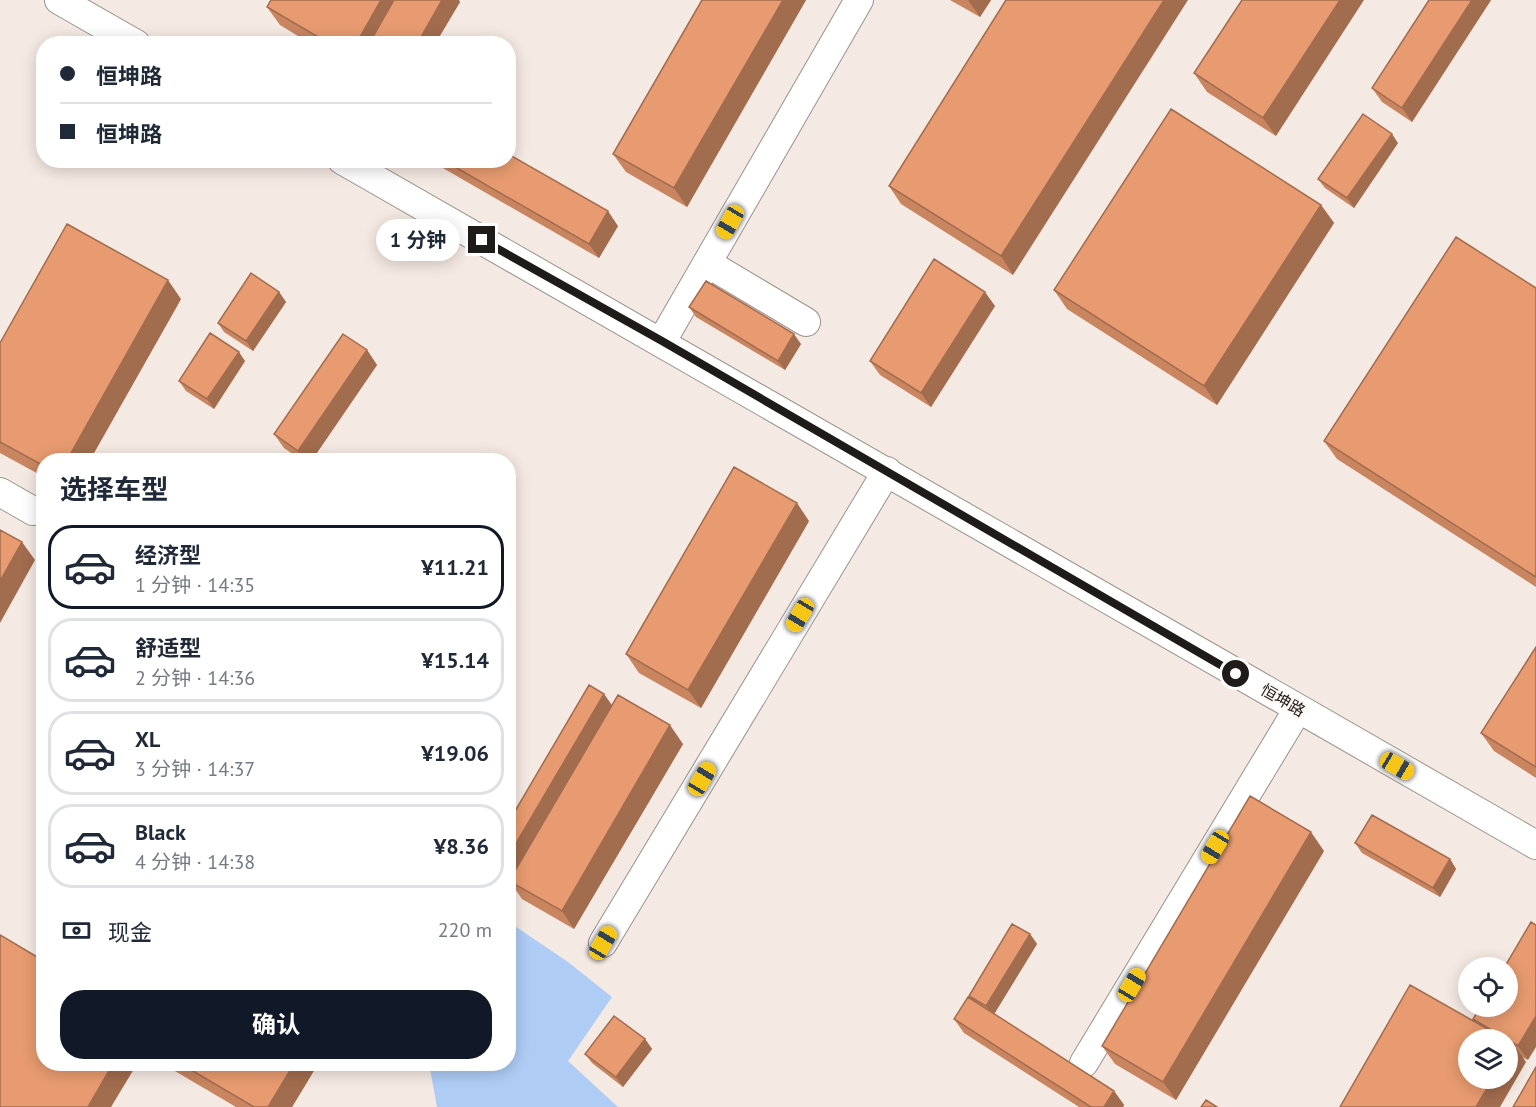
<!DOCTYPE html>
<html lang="zh">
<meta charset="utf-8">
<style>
body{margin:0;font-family:"PT Sans","Noto Sans SC",sans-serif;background:#f6f6f7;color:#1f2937;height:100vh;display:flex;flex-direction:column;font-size:22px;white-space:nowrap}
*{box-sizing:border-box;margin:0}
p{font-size:20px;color:#747a83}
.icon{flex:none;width:33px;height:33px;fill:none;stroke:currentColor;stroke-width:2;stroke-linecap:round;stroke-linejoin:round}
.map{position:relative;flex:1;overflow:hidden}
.sheet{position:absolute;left:36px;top:453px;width:480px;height:618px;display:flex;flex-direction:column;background:#fff;border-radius:24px;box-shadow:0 3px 15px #0003}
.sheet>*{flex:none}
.banner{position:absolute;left:36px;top:36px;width:480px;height:132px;border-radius:24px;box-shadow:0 3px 15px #0003;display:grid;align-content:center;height:132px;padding:0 24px;background:#fff}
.tools{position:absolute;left:1458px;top:957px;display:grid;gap:12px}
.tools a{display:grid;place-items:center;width:60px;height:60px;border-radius:50%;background:#fff;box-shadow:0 3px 15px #0003;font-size:30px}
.end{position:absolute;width:27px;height:27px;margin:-14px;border:8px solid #1f1b19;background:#fff;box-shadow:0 0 0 3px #fff}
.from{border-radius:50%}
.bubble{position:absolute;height:42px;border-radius:21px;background:#fff;box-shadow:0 3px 15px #0003;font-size:20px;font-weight:700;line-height:42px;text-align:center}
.car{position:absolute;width:18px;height:36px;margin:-18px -9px;border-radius:8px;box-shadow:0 0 4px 2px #0007;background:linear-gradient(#f5c518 24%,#345 0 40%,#f5c518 0 76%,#345 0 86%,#f5c518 0)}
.banner b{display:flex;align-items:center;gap:21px;height:57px;font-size:22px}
.banner b+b{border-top:2px solid #e0e1e3}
.banner i{width:15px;height:15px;background:#1f2937}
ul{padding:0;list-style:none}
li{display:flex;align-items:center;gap:18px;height:84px;margin:0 12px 9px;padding:0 12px;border:3px solid #e0e1e3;border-radius:24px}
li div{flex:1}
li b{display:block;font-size:22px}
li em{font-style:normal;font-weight:700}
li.current{border-color:#111827}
li>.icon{width:54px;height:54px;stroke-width:1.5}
h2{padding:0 24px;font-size:27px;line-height:72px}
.pay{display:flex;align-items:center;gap:15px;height:66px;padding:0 24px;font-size:22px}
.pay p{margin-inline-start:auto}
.cta{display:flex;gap:12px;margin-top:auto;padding:12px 24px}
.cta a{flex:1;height:69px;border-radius:24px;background:#111827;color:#fff;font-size:24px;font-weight:700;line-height:69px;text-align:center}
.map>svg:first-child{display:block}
</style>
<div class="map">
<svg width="1536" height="1107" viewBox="0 0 1536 1107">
<rect width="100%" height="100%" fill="#f5e9e3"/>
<path fill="#afccf5" d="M 509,922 L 568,962 L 612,997 L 568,1061 L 618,1107 L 437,1107 L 429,1064 L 508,1064 Z"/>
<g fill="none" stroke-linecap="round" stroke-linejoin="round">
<defs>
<path id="minor" d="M 59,0 L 136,44
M 342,160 C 742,386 1138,617 1536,845
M 707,263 L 806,322
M 662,341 L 859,0
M 0,492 L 33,511
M 603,943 L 887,471
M 1084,1063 L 1298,709"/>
</defs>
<use href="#minor" stroke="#9c918c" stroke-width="30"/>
<use href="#minor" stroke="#fff" stroke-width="28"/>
</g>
<path fill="#c88560" d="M 702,0 L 806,0 L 687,207 L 626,172 L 613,154 Z
M 950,0 L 991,0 L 980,17 Z
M 1006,0 L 1013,275 L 901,204 L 889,186 Z
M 1242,0 L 1276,136 L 1207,92 L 1194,73 Z
M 1429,0 L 1491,0 L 1412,122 L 1382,102 L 1372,88 Z
M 460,2 L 435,44 L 311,44 L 280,25 L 267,7 Z
M 1398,143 L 1354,208 L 1325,188 L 1318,179 Z
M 429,160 L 508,160 L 618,226 L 599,258 Z
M 1321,205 L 1334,223 L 1217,405 L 1067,309 L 1054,290 Z
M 1536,288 L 1536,587 L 1337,459 L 1324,441 Z
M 279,292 L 286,302 L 253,351 L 224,332 L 218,323 Z
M 181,299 L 90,460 L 44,460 L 44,477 L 0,453 L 0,343 Z
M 995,306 L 931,407 L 880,375 L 870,361 Z
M 689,307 L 801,344 L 785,370 L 696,317 Z
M 367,350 L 377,365 L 312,460 L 301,460 L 284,448 L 274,434 Z
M 245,361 L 214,409 L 186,391 L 179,381 Z
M 809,521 L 701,708 L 639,673 L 626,654 Z
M 1536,647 L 1536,778 L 1494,751 L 1481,733 Z
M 604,694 L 612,706 L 683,744 L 574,929 L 522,899 L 511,883 L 508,888 L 508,823 Z
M 1355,843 L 1450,859 L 1456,869 L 1440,897 L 1362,853 Z
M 1324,851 L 1176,1100 L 1115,1064 L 1102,1046 Z
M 1030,934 L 1037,944 L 994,1014 L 1114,1091 L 1124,1105 L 1123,1107 L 1079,1107 L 964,1033 L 954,1019 L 972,999 L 969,996 Z
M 1508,1006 L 1528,1060 L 1522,1057 L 1526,1062 L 1473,1019 Z
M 645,1039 L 652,1049 L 623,1087 L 592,1063 L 585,1054 Z
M 163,1064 L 318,1064 L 292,1107 L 236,1107 Z"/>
<path fill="#a26c4e" d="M 381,0 L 404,0 L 379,44 L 356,44 Z
M 442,0 L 459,0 L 460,2 L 435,44 L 417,44 Z
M 783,0 L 806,0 L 687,207 L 674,188 Z
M 968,0 L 991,0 L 980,17 Z
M 1164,0 L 1188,0 L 1013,275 L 1001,256 Z
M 1340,0 L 1364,0 L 1276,136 L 1263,118 Z
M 1472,0 L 1491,0 L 1412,122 L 1402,108 Z
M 1392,134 L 1398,143 L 1354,208 L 1347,198 Z
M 1321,205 L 1334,223 L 1217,405 L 1204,386 Z
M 608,211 L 618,226 L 599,258 L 589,244 Z
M 168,280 L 181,299 L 90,460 L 67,460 Z
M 279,292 L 286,302 L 253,351 L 246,341 Z
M 985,292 L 995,306 L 931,407 L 921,393 Z
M 794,334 L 801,344 L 785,370 L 778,361 Z
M 367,350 L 377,365 L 312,460 L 305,460 L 298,451 Z
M 239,352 L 245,361 L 214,409 L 207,399 Z
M 797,503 L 809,521 L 701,708 L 688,690 Z
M 22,542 L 35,560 L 0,623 L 0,581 Z
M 604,694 L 614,708 L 509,881 L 511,883 L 508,888 L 508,857 Z
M 670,725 L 683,744 L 574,929 L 562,911 Z
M 1311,832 L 1324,851 L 1176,1100 L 1163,1082 Z
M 1450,859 L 1456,869 L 1440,897 L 1433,888 Z
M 1030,934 L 1037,944 L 993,1016 L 986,1006 Z
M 1536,1016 L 1536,1047 L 1528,1060 L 1518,1046 Z
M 645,1039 L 652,1049 L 623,1087 L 616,1077 Z
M 1513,1043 L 1526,1062 L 1500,1107 L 1476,1107 L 1493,1078 L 1508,1078 L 1508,1053 Z
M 113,1064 L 137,1064 L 111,1107 L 88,1107 Z
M 294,1064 L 318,1064 L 292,1107 L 268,1107 Z
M 1114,1091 L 1124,1105 L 1123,1107 L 1104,1107 Z"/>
<path fill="#e89b70" stroke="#a26c4e" stroke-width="1.5" d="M 271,0 L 381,0 L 356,44 L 330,44 L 267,7 Z
M 394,0 L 442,0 L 417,44 L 369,44 Z
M 702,0 L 783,0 L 674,188 L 613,154 Z
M 1006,0 L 1164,0 L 1001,256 L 889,186 Z
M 1242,0 L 1340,0 L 1263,118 L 1194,73 Z
M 1429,0 L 1472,0 L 1402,108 L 1372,88 Z
M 1171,109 L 1321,205 L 1204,386 L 1054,290 Z
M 1363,114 L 1392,134 L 1347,198 L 1318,179 Z
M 508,154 L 608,211 L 589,244 L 443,160 L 508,160 Z
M 67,224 L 168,280 L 67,460 L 44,460 L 44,466 L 0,442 L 0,343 Z
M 1456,237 L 1536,288 L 1536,577 L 1324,441 Z
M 934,259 L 985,292 L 921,393 L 870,361 Z
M 251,273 L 279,292 L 246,341 L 218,323 Z
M 706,281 L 794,334 L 778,361 L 689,307 Z
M 210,333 L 239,352 L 207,399 L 179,381 Z
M 343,334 L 367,350 L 298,451 L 274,434 Z
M 734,467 L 797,503 L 688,690 L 626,654 Z
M 0,530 L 22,542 L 0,581 Z
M 1536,647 L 1536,767 L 1481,733 Z
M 589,685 L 604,694 L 508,857 L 508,823 Z
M 618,695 L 670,725 L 562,911 L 509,881 Z
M 1250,796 L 1311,832 L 1163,1082 L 1102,1046 Z
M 1372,815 L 1450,859 L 1433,888 L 1355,843 Z
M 1531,922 L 1536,925 L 1536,1016 L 1518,1046 L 1473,1019 L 1481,1006 L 1508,1006 L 1508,968 L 1504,968 Z
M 1012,924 L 1030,934 L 986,1006 L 969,996 Z
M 0,935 L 44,961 L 44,1064 L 113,1064 L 88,1107 L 0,1107 Z
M 1410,985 L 1507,1040 L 1468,1040 L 1468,1078 L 1493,1078 L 1476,1107 L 1340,1107 Z
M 968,997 L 1114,1091 L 1104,1107 L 1091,1107 L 954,1019 Z
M 614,1016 L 645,1039 L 616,1077 L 585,1054 Z
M 1508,1040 L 1513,1043 L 1508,1053 Z
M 181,1064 L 294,1064 L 268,1107 L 254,1107 Z
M 1536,1067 L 1536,1107 L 1513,1107 Z
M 1206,1100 L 1217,1107 L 1201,1107 Z"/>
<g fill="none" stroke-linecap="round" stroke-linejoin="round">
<path stroke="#1f1b19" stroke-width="8" d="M 482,240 L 662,341 L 1236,674"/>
</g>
<g text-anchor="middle" stroke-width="4.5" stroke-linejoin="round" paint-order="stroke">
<g font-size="16" fill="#1f1b19" stroke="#fef8f4">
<text transform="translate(1283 700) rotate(30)" y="6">恒坤路</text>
</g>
</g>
</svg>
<div class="tools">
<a><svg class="icon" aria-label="locate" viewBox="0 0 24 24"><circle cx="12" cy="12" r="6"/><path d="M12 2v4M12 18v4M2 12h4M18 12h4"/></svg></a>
<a><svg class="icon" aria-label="layers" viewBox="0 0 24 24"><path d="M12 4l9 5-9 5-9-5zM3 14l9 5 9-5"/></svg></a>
</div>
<i class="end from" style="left:1236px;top:674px"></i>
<i class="end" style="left:482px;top:240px"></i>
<div class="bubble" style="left:376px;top:219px;width:84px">1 分钟</div>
<i class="car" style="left:730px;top:222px;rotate:210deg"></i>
<i class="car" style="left:800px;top:615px;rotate:211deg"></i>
<i class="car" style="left:1397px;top:766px;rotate:120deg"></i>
<i class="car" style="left:702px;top:779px;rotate:31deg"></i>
<i class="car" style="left:1215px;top:847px;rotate:211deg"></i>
<i class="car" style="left:603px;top:943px;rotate:31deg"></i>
<i class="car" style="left:1132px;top:985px;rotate:31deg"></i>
<div class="banner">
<b><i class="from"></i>恒坤路</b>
<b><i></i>恒坤路</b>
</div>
<section class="sheet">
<h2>选择车型</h2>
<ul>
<li class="current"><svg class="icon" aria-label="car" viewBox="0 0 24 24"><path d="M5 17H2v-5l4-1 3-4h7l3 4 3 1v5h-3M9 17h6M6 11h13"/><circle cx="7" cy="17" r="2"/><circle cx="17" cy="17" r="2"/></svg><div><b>经济型</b><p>1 分钟 · 14:35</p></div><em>¥11.21</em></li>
<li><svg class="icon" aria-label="car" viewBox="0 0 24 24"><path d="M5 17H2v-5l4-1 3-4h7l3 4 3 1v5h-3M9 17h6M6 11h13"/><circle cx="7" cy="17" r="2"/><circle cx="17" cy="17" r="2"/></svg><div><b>舒适型</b><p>2 分钟 · 14:36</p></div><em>¥15.14</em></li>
<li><svg class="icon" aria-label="car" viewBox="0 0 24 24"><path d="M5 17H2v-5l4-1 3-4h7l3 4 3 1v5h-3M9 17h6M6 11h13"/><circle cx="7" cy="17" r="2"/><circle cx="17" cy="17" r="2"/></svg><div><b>XL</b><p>3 分钟 · 14:37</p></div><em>¥19.06</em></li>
<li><svg class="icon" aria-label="car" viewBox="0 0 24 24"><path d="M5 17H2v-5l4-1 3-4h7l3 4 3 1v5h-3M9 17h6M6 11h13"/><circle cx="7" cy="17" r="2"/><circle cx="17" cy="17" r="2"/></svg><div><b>Black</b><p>4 分钟 · 14:38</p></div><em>¥8.36</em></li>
</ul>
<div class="pay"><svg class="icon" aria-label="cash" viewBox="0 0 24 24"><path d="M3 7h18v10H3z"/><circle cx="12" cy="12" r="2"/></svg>现金<p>220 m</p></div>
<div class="cta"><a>确认</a></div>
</section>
</div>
